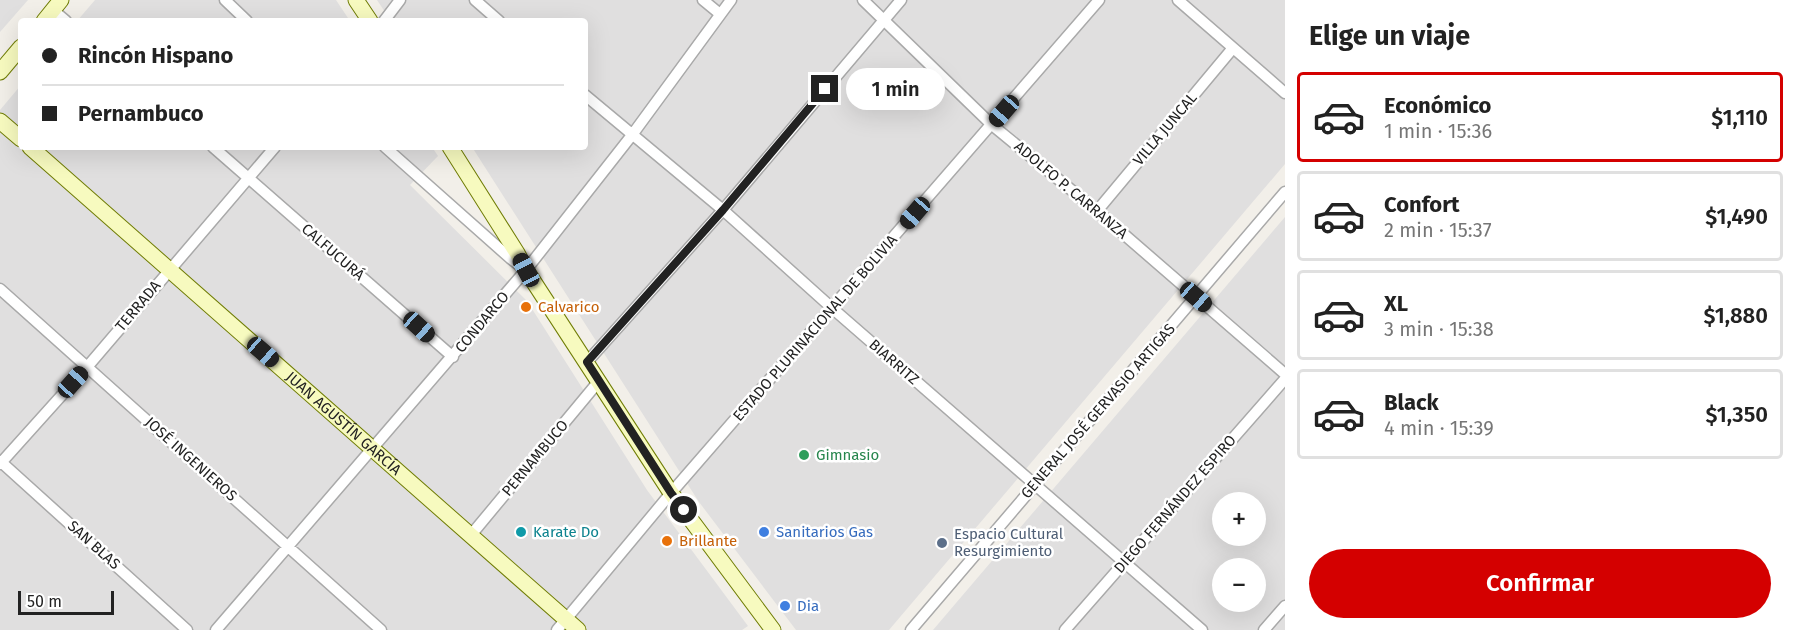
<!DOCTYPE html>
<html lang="es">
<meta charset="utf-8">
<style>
body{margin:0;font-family:"Fira Sans",sans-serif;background:#f2f2f2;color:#222;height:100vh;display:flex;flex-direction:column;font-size:22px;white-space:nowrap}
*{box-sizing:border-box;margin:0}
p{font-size:20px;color:#767676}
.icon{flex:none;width:33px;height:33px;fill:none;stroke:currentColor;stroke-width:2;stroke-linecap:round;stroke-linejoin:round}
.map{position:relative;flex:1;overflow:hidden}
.panel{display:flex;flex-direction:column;background:#fff;width:510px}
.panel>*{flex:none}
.banner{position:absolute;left:18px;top:18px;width:570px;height:132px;border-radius:6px;box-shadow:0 6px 24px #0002;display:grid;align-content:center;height:132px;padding:0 24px;background:#fff}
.controls{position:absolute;left:1212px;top:492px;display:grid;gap:12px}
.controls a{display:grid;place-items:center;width:54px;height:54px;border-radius:50%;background:#fff;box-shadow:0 6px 24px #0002;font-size:30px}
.scale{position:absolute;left:18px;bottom:15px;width:96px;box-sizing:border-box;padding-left:6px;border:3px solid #222;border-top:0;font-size:16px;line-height:21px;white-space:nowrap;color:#222;-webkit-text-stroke:4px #fff;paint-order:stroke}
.end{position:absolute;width:27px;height:27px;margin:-14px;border:8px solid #222;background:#fff;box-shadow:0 0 0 3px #fff}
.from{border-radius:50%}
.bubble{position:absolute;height:42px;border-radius:21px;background:#fff;box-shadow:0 6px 24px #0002;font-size:20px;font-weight:600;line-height:42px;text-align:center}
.car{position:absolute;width:18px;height:36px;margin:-18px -9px;border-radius:8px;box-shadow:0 0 4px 2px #0007;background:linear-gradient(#222 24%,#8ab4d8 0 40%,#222 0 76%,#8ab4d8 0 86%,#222 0)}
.banner b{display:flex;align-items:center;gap:21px;height:57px;font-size:22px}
.banner b+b{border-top:2px solid #e0e0e0}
.banner i{width:15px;height:15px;background:#222}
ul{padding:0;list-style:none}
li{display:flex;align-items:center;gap:18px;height:90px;margin:0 12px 9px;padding:0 12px;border:3px solid #e0e0e0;border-radius:6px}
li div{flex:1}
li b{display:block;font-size:22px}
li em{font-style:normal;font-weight:600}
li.current{border-color:#d40000}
li>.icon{width:54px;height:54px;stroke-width:1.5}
h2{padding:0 24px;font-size:27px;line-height:72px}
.button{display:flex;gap:12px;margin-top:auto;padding:12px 24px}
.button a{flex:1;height:69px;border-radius:36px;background:#d40000;color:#fff;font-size:24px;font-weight:600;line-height:69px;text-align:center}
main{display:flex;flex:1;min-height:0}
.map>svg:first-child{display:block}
</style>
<main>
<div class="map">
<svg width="1285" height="630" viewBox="0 0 1285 630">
<rect width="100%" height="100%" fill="#f2efe9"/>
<path fill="#e0dfdf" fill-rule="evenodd" d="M 0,0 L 28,0 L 0,32 Z
M 95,0 L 336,0 L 350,21 L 77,21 Z
M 377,0 L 1285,0 L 1285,164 L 889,630 L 796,630 L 699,502 L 472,147 L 585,147 L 585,21 L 391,21 Z
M 21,85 L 21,147 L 432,147 L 438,156 L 410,185 L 527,301 L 647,490 L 748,626 L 742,630 L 0,630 L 0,110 Z
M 1285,217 L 1285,630 L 933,630 ZM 1222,502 L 1256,502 L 1256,536 L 1222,536 ZM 1222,568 L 1256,568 L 1256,602 L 1222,602 Z"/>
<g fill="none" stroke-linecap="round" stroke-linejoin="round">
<defs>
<path id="street" d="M 225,0 L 247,21
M 475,0 L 499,21
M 703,0 L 720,14
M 863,0 L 992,125 L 1097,211 L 1285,374
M 1178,0 L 1285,93
M 53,10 L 66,21
M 384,21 L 400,0
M 585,95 L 723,210 L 832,308 L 1202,630
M 213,147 L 453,357
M 385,147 L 510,258 L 523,268
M 1097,211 L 1233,48
M 0,289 L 381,630
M 587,362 L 723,210 L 901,0
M 0,461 L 187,630
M 0,464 L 88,366 L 275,147
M 471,535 L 599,381
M 216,630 L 526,270 L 632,135 L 731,0
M 557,630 L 671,493 L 1099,0
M 911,630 L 1285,192
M 1065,630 L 1285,379
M 1264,630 L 1285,606"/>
<g id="secondary">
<path d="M 356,0 L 370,21"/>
<path d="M 44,21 L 61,0"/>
<path d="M 0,72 L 21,47"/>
<path d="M 0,121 L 21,139"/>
<path id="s1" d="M 30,147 L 578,630"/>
<path d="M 450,147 L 517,253 L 526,270 L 671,493 L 773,630"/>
</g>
</defs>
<use href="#street" stroke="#a9a9a9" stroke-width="13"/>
<use href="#secondary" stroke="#707d05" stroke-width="17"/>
<use href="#street" stroke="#fff" stroke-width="10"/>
<use href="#secondary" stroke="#f7fabf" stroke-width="15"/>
</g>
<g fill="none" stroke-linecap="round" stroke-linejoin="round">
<path stroke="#222" stroke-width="8" d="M 684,510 L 671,493 L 587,362 L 723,210 L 825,89"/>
</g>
<g fill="#e8710a" stroke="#fff" stroke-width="2">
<circle cx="526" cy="307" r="6"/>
<circle cx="667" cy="541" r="6"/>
</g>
<circle fill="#2e9e5b" stroke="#fff" stroke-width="2" cx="804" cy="455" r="6"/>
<circle fill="#0f9aa8" stroke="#fff" stroke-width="2" cx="521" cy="532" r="6"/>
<g fill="#3f7fe0" stroke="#fff" stroke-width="2">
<circle cx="764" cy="532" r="6"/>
<circle cx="785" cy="606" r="6"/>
</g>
<circle fill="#5c6f8a" stroke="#fff" stroke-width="2" cx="942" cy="543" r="6"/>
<g text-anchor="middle" stroke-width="5" stroke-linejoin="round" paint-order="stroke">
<g font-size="15" fill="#222" stroke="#fff">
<text transform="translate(1165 129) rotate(-50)" y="5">VILLA JUNCAL</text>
<text transform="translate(1071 190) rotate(40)" y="5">ADOLFO P. CARRANZA</text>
<text transform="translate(333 252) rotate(41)" y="5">CALFUCURÁ</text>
<text transform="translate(138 306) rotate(-50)" y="5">TERRADA</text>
<text transform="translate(482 322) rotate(-50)" y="5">CONDARCO</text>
<text transform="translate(815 328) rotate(-49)" y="5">ESTADO PLURINACIONAL DE BOLIVIA</text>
<text transform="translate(894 362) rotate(41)" y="5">BIARRITZ</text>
<text transform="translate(1098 411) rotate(-49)" y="5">GENERAL JOSÉ GERVASIO ARTIGAS</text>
<text dy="5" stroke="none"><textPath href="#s1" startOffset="418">JUAN AGUSTÍN GARCÍA</textPath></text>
<text transform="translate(535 458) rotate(-50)" y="5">PERNAMBUCO</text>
<text transform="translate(191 459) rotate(42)" y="5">JOSÉ INGENIEROS</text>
<text transform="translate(1175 504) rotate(-49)" y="5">DIEGO FERNÁNDEZ ESPIRO</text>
<text transform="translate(94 545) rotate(42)" y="5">SAN BLAS</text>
</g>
<g font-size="15" fill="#c56008" stroke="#fff" text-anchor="start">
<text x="538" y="312">Calvarico</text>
<text x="679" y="546">Brillante</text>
</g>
<g font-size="15" fill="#27864d" stroke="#fff" text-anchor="start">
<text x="816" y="460">Gimnasio</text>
</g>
<g font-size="15" fill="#0d838f" stroke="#fff" text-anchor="start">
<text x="533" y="537">Karate Do</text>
</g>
<g font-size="15" fill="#366cbe" stroke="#fff" text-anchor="start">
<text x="776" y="537">Sanitarios Gas</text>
<text x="797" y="611">Dia</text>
</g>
<g font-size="15" fill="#4e5e75" stroke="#fff" text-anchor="start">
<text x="954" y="539">Espacio Cultural<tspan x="954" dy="17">Resurgimiento</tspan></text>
</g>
</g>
</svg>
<div class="controls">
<a>+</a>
<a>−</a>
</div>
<div class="scale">50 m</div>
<i class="end from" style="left:684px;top:510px"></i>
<i class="end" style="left:825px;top:89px"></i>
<div class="bubble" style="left:846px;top:68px;width:99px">1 min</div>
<i class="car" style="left:1004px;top:111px;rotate:221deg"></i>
<i class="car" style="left:915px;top:213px;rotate:221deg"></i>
<i class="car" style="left:526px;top:270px;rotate:332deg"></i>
<i class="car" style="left:1196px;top:297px;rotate:131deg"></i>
<i class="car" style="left:419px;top:327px;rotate:132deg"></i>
<i class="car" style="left:263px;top:352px;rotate:131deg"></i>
<i class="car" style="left:73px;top:382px;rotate:42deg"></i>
<div class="banner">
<b><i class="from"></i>Rincón Hispano</b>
<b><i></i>Pernambuco</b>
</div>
</div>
<section class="panel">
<h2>Elige un viaje</h2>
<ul>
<li class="current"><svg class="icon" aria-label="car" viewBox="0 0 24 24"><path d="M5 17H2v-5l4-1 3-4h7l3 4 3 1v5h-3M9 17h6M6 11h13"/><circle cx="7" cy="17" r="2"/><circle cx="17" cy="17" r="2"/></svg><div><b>Económico</b><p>1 min · 15:36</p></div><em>$1,110</em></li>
<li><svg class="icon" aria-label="car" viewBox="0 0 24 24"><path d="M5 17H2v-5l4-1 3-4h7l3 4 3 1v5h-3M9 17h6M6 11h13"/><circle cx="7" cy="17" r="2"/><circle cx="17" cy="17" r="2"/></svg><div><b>Confort</b><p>2 min · 15:37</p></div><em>$1,490</em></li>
<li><svg class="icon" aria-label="car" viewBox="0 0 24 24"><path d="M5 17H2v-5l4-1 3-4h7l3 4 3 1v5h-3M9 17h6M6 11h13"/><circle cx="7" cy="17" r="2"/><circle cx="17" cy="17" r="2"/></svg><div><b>XL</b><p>3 min · 15:38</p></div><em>$1,880</em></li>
<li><svg class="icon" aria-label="car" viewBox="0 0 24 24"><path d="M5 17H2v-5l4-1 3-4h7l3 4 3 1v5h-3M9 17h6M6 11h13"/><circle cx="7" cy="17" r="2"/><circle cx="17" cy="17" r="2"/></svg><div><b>Black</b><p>4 min · 15:39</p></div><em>$1,350</em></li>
</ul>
<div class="button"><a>Confirmar</a></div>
</section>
</main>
